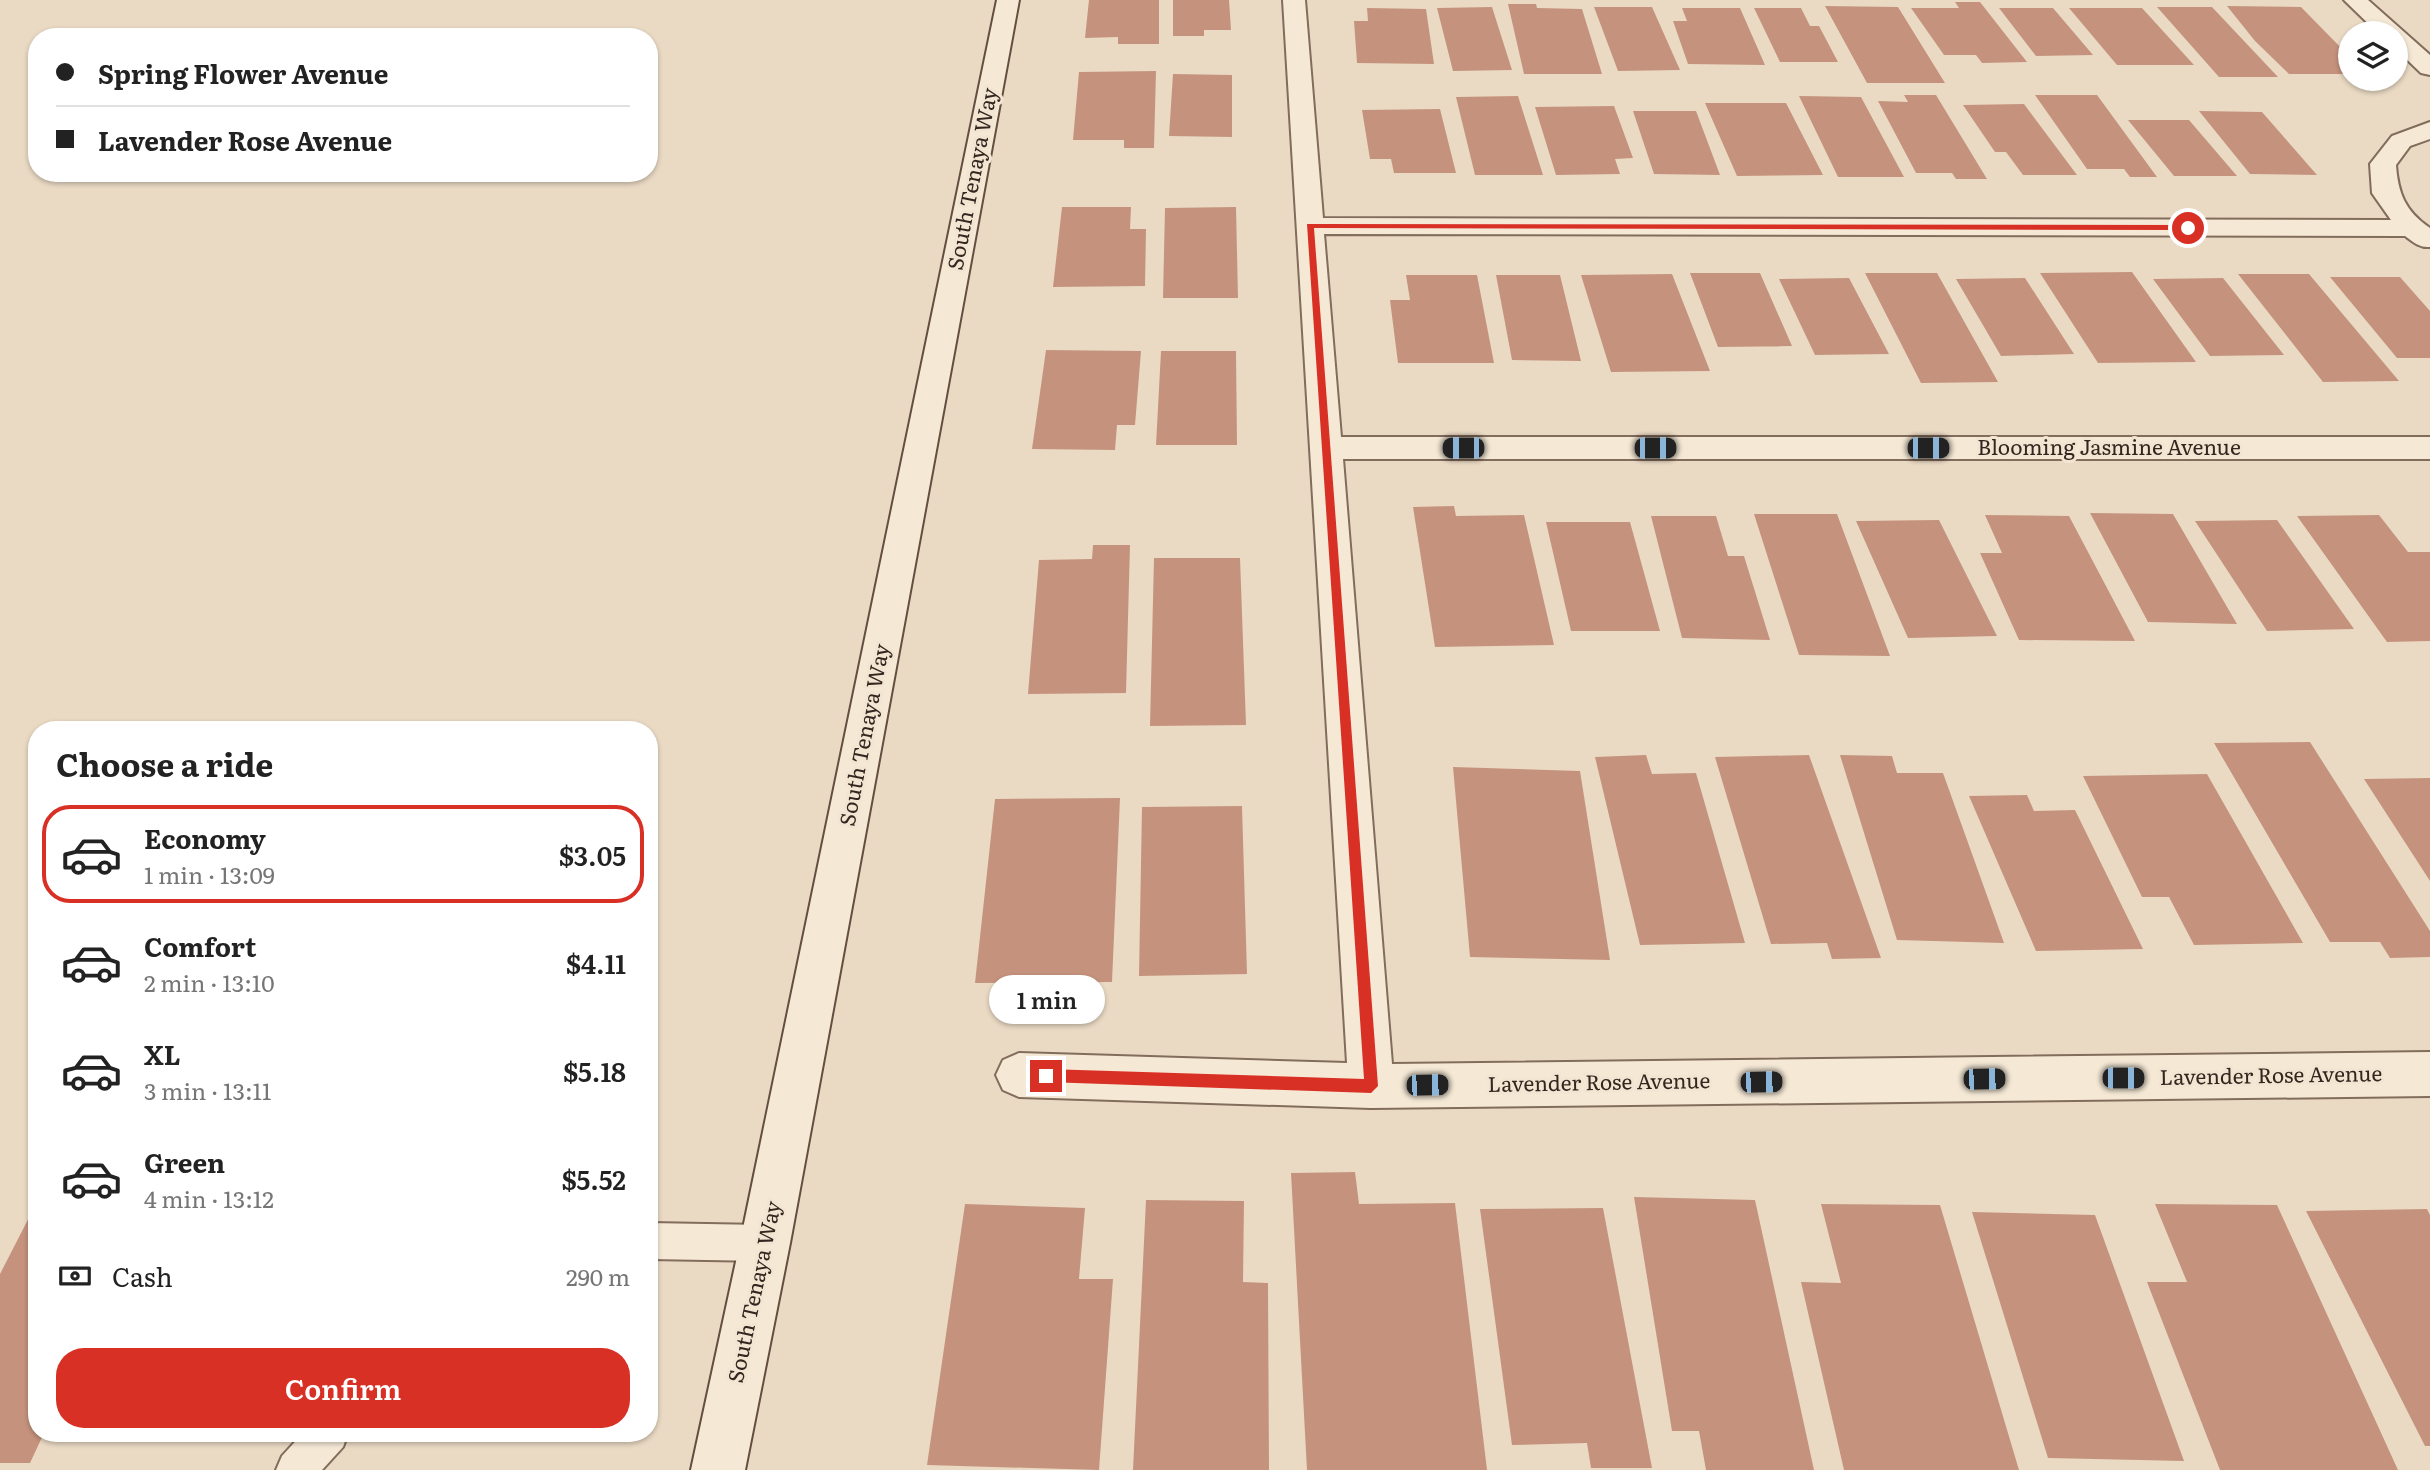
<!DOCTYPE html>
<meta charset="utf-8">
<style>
body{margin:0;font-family:Literata,serif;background:#f6f6f6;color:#222;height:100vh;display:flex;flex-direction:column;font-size:26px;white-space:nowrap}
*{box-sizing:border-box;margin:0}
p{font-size:23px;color:#767676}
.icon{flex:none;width:38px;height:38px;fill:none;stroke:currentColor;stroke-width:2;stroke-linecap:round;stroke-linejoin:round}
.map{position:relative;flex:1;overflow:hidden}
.drawer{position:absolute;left:28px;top:721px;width:630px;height:721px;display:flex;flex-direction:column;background:#fff;border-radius:28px;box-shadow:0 2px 5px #0004}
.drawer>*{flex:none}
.banner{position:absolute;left:28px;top:28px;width:630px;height:154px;border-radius:28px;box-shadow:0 2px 5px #0004;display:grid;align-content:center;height:154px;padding:0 28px;background:#fff}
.fabs{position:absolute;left:2338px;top:21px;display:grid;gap:14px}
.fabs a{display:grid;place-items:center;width:70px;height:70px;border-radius:50%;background:#fff;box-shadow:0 2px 5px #0004;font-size:35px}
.end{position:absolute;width:32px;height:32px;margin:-16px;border:9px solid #d93025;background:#fff;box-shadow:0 0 0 4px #fff}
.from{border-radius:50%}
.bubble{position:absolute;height:49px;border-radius:24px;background:#fff;box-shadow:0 2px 5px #0004;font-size:23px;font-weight:600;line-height:49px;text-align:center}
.car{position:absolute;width:21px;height:42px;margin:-21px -10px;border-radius:9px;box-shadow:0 0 5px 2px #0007;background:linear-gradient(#222 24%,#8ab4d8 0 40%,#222 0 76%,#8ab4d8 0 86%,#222 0)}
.banner b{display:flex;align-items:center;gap:24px;height:66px;font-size:26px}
.banner b+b{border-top:2px solid #e0e0e0}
.banner i{width:18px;height:18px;background:#222}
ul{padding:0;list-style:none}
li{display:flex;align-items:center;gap:21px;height:98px;margin:0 14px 10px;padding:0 14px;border:4px solid transparent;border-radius:28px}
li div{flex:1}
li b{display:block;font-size:26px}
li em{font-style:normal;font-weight:600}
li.current{border-color:#d93025}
li>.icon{width:63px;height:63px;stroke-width:1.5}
h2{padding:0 28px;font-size:32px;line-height:84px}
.pay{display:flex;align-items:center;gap:18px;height:77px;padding:0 28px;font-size:26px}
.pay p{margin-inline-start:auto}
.cta{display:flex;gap:14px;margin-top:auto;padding:14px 28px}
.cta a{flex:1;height:80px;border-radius:28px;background:#d93025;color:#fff;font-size:28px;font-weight:600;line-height:80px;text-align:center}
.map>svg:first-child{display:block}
</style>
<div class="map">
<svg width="2430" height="1470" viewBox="0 0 2430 1470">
<rect width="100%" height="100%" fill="#eadac4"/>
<path fill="#c5937d" d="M 1089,0 L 1159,0 L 1159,44 L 1118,44 L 1118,37 L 1085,38 Z
M 1173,0 L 1229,0 L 1231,30 L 1204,30 L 1204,36 L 1173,36 Z
M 1955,2 L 1980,2 L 2027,62 L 1982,63 L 1976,55 L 1944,55 L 1911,8 L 1959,8 Z
M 1508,4 L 1536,4 L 1537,8 L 1582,9 L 1602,74 L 1524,74 Z
M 1825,6 L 1898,7 L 1945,83 L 1867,83 Z
M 2227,6 L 2301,7 L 2350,57 L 2350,74 L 2289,74 L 2255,41 Z
M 1492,7 L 1512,70 L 1453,71 L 1437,8 Z
M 1594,7 L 1652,7 L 1680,70 L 1618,71 Z
M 2157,7 L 2212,7 L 2278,77 L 2219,77 Z
M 1367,8 L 1426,9 L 1434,64 L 1357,63 L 1354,21 L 1368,21 Z
M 1682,8 L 1740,8 L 1765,65 L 1688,64 L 1673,21 L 1687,21 Z
M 1754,8 L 1801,8 L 1810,26 L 1819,26 L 1838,62 L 1780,62 Z
M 1999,8 L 2053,8 L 2093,55 L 2036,56 Z
M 2069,8 L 2142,8 L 2194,65 L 2117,65 Z
M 1156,71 L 1154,148 L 1124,148 L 1124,140 L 1073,140 L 1079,72 Z
M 1173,74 L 1232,75 L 1232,137 L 1169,136 Z
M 1904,95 L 1936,95 L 1987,179 L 1956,179 L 1952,173 L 1916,173 L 1878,101 L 1908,102 Z
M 2035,95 L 2097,95 L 2157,177 L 2130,177 L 2124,169 L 2087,169 Z
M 1518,96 L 1543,175 L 1475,175 L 1456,97 Z
M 1799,96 L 1861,97 L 1904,177 L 1838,177 Z
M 1705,103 L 1786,103 L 1823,175 L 1737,176 Z
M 2024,104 L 2077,175 L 2023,175 L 2006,152 L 1995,152 L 1963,105 Z
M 1614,106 L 1633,158 L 1615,159 L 1620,174 L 1556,175 L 1535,107 Z
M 1440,109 L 1456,173 L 1394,173 L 1391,159 L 1370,159 L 1362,110 Z
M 1633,111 L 1696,111 L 1720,175 L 1654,174 Z
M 2199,111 L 2262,112 L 2317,175 L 2250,174 Z
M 2128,120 L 2189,120 L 2237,176 L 2174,176 Z
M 1062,207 L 1131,207 L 1130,229 L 1146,229 L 1145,286 L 1053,287 Z
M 1236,207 L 1238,298 L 1163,298 L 1165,208 Z
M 2132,272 L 2196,362 L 2098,363 L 2040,273 Z
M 1690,273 L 1760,273 L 1792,346 L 1718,347 Z
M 1865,273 L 1937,273 L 1998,382 L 1921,383 Z
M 1672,274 L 1710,371 L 1611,372 L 1581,275 Z
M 2238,274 L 2309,274 L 2399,381 L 2323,382 Z
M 1406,275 L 1477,275 L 1494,363 L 1398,363 L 1390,300 L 1410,300 Z
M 1496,275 L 1560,275 L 1581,361 L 1512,360 Z
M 2330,277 L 2400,277 L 2430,311 L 2430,358 L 2397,358 Z
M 1849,278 L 1889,354 L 1815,355 L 1779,279 Z
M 2025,278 L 2074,354 L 2001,356 L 1956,279 Z
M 2223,278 L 2284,355 L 2210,356 L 2153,279 Z
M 1046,350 L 1141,351 L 1135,425 L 1117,425 L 1115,450 L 1032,449 Z
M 1161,351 L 1236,351 L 1237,445 L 1156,445 Z
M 1454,506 L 1456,516 L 1524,515 L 1554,645 L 1435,647 L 1413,507 Z
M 2090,513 L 2173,514 L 2237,624 L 2148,622 Z
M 1754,514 L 1837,514 L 1890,656 L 1799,655 Z
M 1985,515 L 2069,516 L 2135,641 L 2019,640 L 1980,553 L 2002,553 Z
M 2379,515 L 2408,552 L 2430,552 L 2430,641 L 2387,642 L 2297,516 Z
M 1651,516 L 1716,516 L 1728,556 L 1744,556 L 1770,640 L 1682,638 Z
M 1939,520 L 1997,636 L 1908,638 L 1856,521 Z
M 2277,520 L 2354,629 L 2267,631 L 2195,521 Z
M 1546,522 L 1630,522 L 1660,631 L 1571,631 Z
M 1093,545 L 1130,545 L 1126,693 L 1028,694 L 1039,560 L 1092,559 Z
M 1154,558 L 1240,558 L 1246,725 L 1150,726 Z
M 2310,742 L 2430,931 L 2430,957 L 2390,958 L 2380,942 L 2330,942 L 2214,743 Z
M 1646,755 L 1652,774 L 1696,773 L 1745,943 L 1640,945 L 1595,757 Z
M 1809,755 L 1881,958 L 1832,959 L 1827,943 L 1771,944 L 1715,757 Z
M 1840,755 L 1892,756 L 1897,773 L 1943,773 L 2004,943 L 1897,940 Z
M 1453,767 L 1580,771 L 1610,960 L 1470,957 Z
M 2207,774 L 2303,943 L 2194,945 L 2169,897 L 2142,897 L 2083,776 Z
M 2430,778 L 2430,881 L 2364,779 Z
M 2027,795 L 2034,811 L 2075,810 L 2143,949 L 2036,951 L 1969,796 Z
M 1120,798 L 1112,982 L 975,983 L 995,799 Z
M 1242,806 L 1247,974 L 1139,976 L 1142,807 Z
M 1355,1172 L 1359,1204 L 1455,1203 L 1487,1470 L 1307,1470 L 1291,1173 Z
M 1634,1197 L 1755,1200 L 1814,1470 L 1706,1470 L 1699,1431 L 1672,1431 Z
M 1146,1200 L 1244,1201 L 1243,1282 L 1268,1283 L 1269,1470 L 1133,1470 Z
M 37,1202 L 37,1433 L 44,1433 L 30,1463 L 0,1463 L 0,1274 Z
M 965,1204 L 1085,1208 L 1079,1279 L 1113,1279 L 1099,1470 L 927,1465 Z
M 1821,1204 L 1940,1205 L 2019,1470 L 1844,1470 L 1801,1282 L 1841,1283 Z
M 2155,1204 L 2277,1205 L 2398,1470 L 2220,1470 L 2147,1282 L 2187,1282 Z
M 1603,1208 L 1652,1468 L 1591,1468 L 1587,1443 L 1512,1445 L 1480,1209 Z
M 2427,1209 L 2430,1215 L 2430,1446 L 2425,1446 L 2306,1211 Z
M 1972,1212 L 2095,1215 L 2184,1461 L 2048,1458 Z"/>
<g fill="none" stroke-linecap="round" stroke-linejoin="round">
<defs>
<path id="lane" d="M 649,1223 L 765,1225 L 778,1230 L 783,1243 L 778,1256 L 765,1261 L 649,1259 Z
M 303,1433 L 348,1433 L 343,1447 L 322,1470 L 276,1470 L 282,1456 Z"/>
<path id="street" d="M 1283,0 L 1305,0 L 1323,218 L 2391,220 L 2372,193 L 2370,164 L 2392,136 L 2430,122 L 2430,139 L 2410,146 L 2396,165 C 2398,193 2405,211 2430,228 L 2430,247 C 2420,248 2413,242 2405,236 L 1324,234 L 1341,437 L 2430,437 L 2430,459 L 1343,459 L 1392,1064 L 2430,1052 L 2430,1096 L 1371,1108 L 1019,1097 L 1003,1090 L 996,1075 L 1003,1060 L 1019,1053 L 1347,1063 Z
M 2344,0 L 2368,0 L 2430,55 L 2430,75 L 2421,73 L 2396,49 L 2396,33 L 2378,33 Z"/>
<path id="secondary" d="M 997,0 L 1019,0 L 790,1243 L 745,1470 L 691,1470 L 740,1243 Z"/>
</defs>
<use href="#lane" stroke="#826c5c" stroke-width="4"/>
<use href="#street" stroke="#826c5c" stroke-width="4"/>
<use href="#secondary" stroke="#644e3f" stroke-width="4"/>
<use href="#lane" fill="#f5e9d6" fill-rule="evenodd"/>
<use href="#street" fill="#f5e9d6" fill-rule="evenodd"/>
<use href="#secondary" fill="#f5e9d6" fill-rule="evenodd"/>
</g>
<path fill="#d93025" d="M 1307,224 L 2188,225 L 2192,228 L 2188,230 L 1314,228 L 1378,1086 L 1371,1093 L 1046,1082 L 1040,1076 L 1046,1069 L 1364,1079 Z"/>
<g text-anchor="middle" stroke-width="6" stroke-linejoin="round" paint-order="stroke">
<g font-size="21" fill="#34261f" stroke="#f2e5d2">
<text transform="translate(973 179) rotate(-79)" y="7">South Tenaya Way</text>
<text x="2109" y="455">Blooming Jasmine Avenue</text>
<text transform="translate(865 735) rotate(-79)" y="7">South Tenaya Way</text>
<text transform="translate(2271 1076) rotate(-1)" y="7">Lavender Rose Avenue</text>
<text transform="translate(1599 1083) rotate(-1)" y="7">Lavender Rose Avenue</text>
<text transform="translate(755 1292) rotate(-78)" y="7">South Tenaya Way</text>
</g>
</g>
</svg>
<div class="fabs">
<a><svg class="icon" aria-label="layers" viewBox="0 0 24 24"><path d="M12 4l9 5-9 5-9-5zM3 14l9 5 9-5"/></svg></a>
</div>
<i class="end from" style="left:2188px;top:228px"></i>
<i class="end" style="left:1046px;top:1076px"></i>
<div class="bubble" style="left:989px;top:975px;width:116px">1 min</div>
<i class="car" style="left:1463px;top:448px;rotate:270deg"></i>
<i class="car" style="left:1655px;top:448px;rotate:90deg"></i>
<i class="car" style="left:1928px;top:448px;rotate:90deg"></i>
<i class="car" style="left:2123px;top:1078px;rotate:90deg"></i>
<i class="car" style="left:1984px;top:1079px;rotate:89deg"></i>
<i class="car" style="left:1761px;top:1082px;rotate:89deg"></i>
<i class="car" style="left:1427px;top:1085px;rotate:89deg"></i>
<div class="banner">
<b><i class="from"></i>Spring Flower Avenue</b>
<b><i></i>Lavender Rose Avenue</b>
</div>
<section class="drawer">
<h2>Choose a ride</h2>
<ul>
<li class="current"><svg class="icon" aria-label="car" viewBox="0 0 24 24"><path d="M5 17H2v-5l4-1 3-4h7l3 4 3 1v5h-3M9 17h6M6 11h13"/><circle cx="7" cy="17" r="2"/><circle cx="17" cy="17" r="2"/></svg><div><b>Economy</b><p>1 min · 13:09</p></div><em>$3.05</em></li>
<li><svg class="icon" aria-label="car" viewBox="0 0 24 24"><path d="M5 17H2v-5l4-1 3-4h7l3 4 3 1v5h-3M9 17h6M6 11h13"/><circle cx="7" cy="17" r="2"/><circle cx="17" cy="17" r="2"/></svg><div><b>Comfort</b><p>2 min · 13:10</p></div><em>$4.11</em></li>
<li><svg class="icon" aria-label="car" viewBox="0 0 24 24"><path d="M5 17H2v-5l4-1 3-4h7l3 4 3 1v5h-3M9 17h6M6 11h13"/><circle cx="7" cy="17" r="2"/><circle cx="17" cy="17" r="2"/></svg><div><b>XL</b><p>3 min · 13:11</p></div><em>$5.18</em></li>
<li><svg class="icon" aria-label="car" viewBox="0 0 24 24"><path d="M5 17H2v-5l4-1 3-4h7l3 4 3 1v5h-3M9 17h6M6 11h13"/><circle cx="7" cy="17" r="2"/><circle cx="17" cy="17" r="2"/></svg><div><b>Green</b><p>4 min · 13:12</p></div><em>$5.52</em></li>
</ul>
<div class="pay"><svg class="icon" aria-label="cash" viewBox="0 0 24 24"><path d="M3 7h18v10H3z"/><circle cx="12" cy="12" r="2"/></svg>Cash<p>290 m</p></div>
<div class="cta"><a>Confirm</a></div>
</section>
</div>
